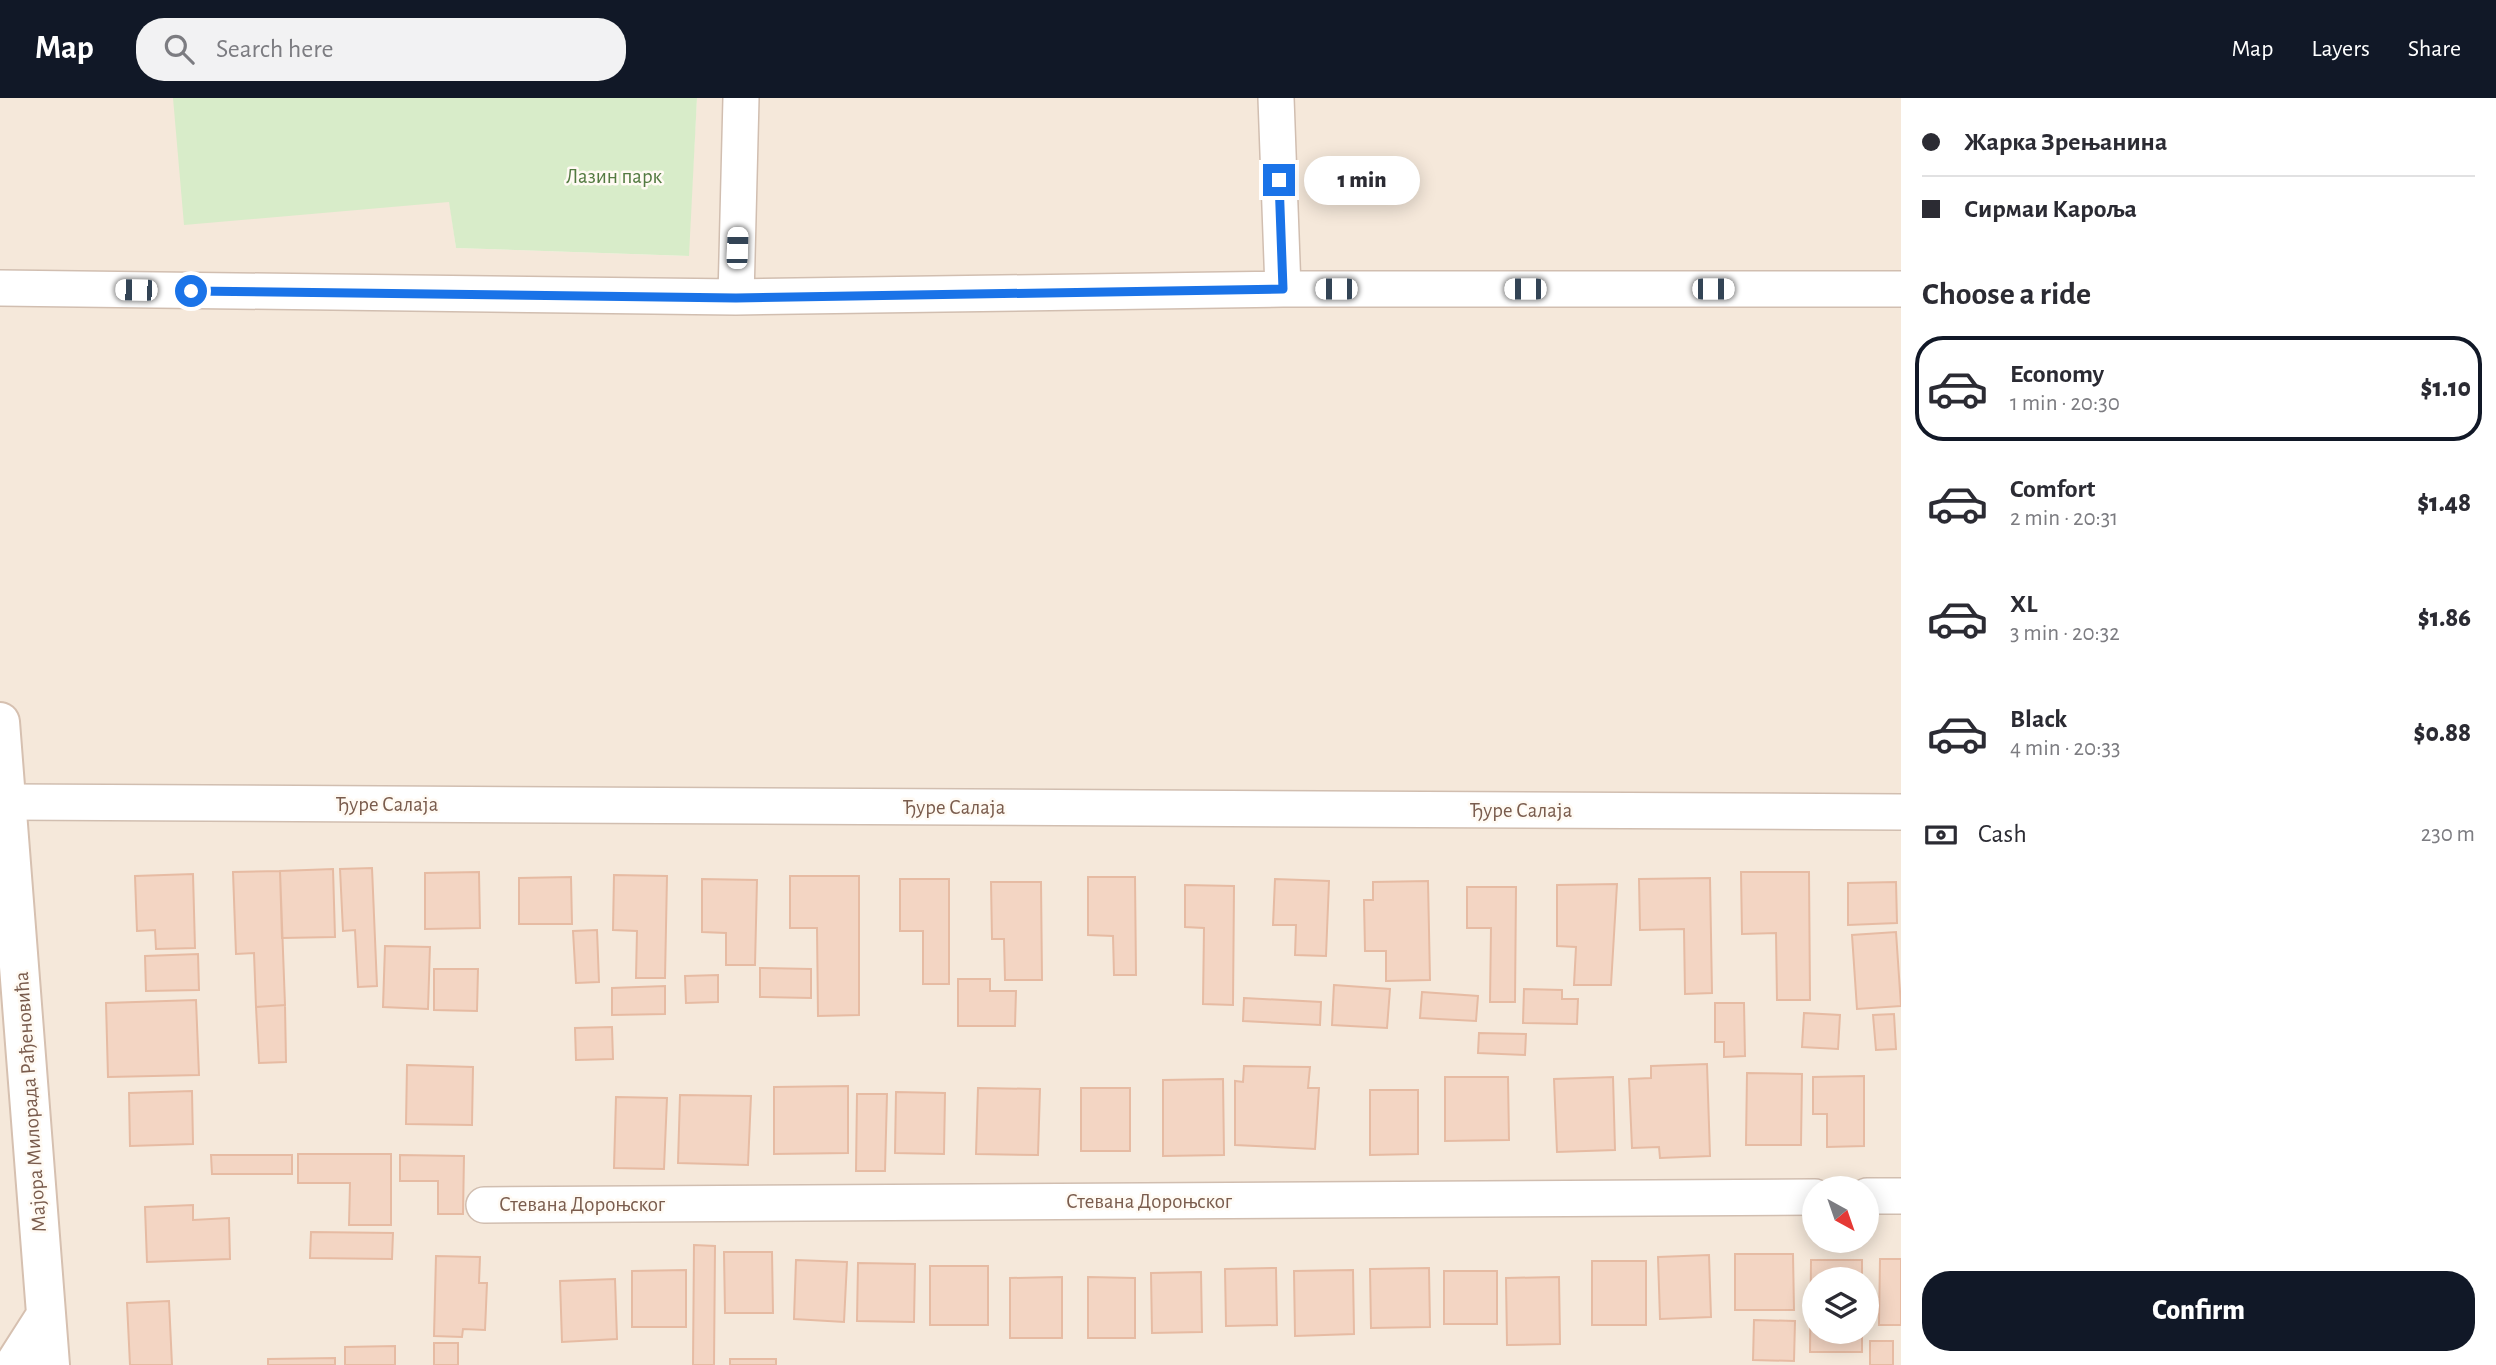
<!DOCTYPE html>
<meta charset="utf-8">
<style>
body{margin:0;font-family:"Alegreya Sans",sans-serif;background:#f2f2f3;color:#2b2b33;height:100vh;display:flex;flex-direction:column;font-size:26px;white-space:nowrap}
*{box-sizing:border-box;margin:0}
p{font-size:23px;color:#7c7c81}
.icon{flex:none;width:38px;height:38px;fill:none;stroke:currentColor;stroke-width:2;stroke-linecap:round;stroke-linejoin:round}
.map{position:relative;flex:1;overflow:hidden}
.drawer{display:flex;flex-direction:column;background:#fff;width:595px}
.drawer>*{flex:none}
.hud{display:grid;align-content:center;height:154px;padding:0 21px;background:#fff}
.needle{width:46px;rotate:140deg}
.controls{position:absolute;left:1802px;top:1078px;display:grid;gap:14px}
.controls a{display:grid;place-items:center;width:77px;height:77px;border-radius:50%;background:#fff;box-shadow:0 4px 18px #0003;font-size:35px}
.end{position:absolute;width:32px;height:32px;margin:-16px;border:9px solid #1a73e8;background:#fff;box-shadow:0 0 0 4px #fff}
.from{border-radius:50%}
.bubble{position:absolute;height:49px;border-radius:24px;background:#fff;box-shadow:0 4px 18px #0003;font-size:23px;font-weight:800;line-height:49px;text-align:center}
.car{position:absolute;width:21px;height:42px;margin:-21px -10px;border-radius:9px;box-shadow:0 0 5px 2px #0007;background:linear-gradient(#fff 24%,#345 0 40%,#fff 0 76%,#345 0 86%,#fff 0)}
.hud b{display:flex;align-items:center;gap:24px;height:66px;font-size:26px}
.hud b+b{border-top:2px solid #e1e1e2}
.hud i{width:18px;height:18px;background:#2b2b33}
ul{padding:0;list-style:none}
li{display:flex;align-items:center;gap:21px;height:105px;margin:0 14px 10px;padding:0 7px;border:4px solid transparent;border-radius:28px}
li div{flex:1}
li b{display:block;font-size:26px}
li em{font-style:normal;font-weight:800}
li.active{border-color:#111827}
li>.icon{width:63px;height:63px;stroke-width:1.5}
h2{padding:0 21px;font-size:32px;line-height:84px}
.pay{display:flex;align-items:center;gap:18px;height:77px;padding:0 21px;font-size:26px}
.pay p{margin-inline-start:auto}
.button{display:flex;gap:14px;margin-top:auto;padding:14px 21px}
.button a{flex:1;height:80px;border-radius:28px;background:#111827;color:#fff;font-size:28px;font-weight:800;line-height:80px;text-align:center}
header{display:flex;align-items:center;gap:42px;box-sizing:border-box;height:98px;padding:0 35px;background:#111827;color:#fff}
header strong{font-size:33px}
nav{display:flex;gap:38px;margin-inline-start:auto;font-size:24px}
.search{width:490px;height:63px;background:#f2f2f3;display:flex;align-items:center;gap:18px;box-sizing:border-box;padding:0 24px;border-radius:28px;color:#7c7c81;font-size:26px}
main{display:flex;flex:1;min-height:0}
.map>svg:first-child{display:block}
</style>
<header>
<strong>Map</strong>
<div class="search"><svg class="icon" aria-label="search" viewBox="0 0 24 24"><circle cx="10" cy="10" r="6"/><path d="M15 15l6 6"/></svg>Search here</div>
<nav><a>Map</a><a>Layers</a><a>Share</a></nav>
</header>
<main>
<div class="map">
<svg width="1901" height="1267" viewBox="0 0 1901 1267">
<rect width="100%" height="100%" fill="#fdf6ec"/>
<path fill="#f5e8da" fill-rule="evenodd" d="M 0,0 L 435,0 L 456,150 L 688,158 L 697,0 L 1901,0 L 1901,1267 L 0,1267 ZM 1815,1090 L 1867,1090 L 1867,1143 L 1815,1143 ZM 1815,1181 L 1867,1181 L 1867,1234 L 1815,1234 Z"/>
<path fill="#d8ecc9" d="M 173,0 L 697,0 L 689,158 L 456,150 L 449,104 L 184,127 Z"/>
<path fill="#f3d5c3" stroke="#e6bba3" stroke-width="2" d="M 372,770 L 377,888 L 358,889 L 355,832 L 343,833 L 340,771 Z
M 333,771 L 335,839 L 282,840 L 280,773 Z
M 280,773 L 285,907 L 256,909 L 254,855 L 236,856 L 233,774 Z
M 479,774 L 480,830 L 425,831 L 425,775 Z
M 1741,774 L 1809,774 L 1810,902 L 1777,902 L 1776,835 L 1742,836 Z
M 193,776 L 195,850 L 156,851 L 155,832 L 137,833 L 135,778 Z
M 614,777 L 667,778 L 665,880 L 636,880 L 637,833 L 613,832 Z
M 790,778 L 859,778 L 859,917 L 818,918 L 817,830 L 790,830 Z
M 571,779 L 572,826 L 519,826 L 519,780 Z
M 1088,779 L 1135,779 L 1136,877 L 1114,877 L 1113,838 L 1088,837 Z
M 1710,780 L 1712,895 L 1685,896 L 1684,831 L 1640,832 L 1639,781 Z
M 702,781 L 757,782 L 755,867 L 726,867 L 726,835 L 702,834 Z
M 900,781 L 949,781 L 949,886 L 923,886 L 923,833 L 900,833 Z
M 1275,781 L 1329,783 L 1326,858 L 1295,857 L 1296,827 L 1273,827 Z
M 1428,783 L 1430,882 L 1386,883 L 1386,853 L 1365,853 L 1364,802 L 1373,802 L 1373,784 Z
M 991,784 L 1041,784 L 1042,882 L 1005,882 L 1004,841 L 992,841 Z
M 1896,784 L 1897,825 L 1848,827 L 1848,785 Z
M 1617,786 L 1611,887 L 1574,887 L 1576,849 L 1557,848 L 1557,787 Z
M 1185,787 L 1234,788 L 1233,907 L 1203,906 L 1204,830 L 1185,829 Z
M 1467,789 L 1516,789 L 1515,904 L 1490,904 L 1491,830 L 1467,830 Z
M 597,832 L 599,884 L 576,885 L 573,833 Z
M 1896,834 L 1901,908 L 1857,911 L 1852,837 Z
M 385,848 L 430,849 L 428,911 L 383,909 Z
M 198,856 L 199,892 L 146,893 L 145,858 Z
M 760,870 L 811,871 L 811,900 L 760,899 Z
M 434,871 L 478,871 L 477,913 L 434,912 Z
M 718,877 L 718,904 L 686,905 L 685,878 Z
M 958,881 L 990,881 L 990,893 L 1016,893 L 1015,928 L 958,928 Z
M 1334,887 L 1390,891 L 1387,930 L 1332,927 Z
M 665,888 L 665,916 L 612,917 L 612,890 Z
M 1524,891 L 1562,892 L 1562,901 L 1578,901 L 1577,926 L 1523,925 Z
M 1422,894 L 1478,898 L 1476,923 L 1420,920 Z
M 1244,900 L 1321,904 L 1320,927 L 1243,923 Z
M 196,902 L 199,977 L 108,979 L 106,905 Z
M 1715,905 L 1744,905 L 1745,958 L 1724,959 L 1724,944 L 1715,944 Z
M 285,907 L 286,964 L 259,965 L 256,909 Z
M 1804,915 L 1840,917 L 1838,951 L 1802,949 Z
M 1894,916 L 1896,951 L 1876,952 L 1873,917 Z
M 612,929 L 613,961 L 576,962 L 575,930 Z
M 1479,935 L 1526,936 L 1525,957 L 1478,955 Z
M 1707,966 L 1710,1058 L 1660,1060 L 1659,1049 L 1632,1050 L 1629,981 L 1651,980 L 1651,968 Z
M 407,967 L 473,969 L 472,1027 L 406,1026 Z
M 1244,968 L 1310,969 L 1308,990 L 1319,990 L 1315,1051 L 1235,1047 L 1235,983 L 1243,984 Z
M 1747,975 L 1802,976 L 1801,1047 L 1746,1047 Z
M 1864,978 L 1864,1048 L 1827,1049 L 1827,1016 L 1813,1016 L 1813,979 Z
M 1445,979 L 1508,979 L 1509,1042 L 1445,1043 Z
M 1613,979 L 1615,1052 L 1557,1054 L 1554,981 Z
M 1223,981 L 1224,1057 L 1163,1058 L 1163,982 Z
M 848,988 L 848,1055 L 774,1056 L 774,989 Z
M 978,990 L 1040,991 L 1038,1057 L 976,1056 Z
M 1081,990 L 1130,990 L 1130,1053 L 1081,1053 Z
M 1370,992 L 1418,992 L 1418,1056 L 1370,1057 Z
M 192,993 L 193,1046 L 130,1048 L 129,995 Z
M 896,994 L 945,995 L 944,1056 L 895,1055 Z
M 857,996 L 887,996 L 885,1073 L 856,1073 Z
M 680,997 L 751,998 L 748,1067 L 678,1065 Z
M 616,999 L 667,1000 L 664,1071 L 614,1070 Z
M 298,1056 L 391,1056 L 391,1127 L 349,1127 L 350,1085 L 298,1085 Z
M 211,1057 L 292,1057 L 292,1076 L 212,1076 Z
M 400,1057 L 464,1058 L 463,1116 L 438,1116 L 438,1083 L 400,1083 Z
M 193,1107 L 193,1122 L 229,1120 L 230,1161 L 147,1164 L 145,1109 Z
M 311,1134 L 393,1135 L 392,1161 L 310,1160 Z
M 694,1147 L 715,1148 L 714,1267 L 693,1267 Z
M 724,1154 L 772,1154 L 773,1215 L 725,1215 Z
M 1735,1156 L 1793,1156 L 1794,1212 L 1735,1212 Z
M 1709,1157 L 1711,1219 L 1660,1221 L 1658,1159 Z
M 436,1158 L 480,1159 L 479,1185 L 487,1185 L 485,1232 L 463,1231 L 462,1239 L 434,1238 Z
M 1880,1161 L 1901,1161 L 1901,1227 L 1879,1227 Z
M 796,1162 L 847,1164 L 844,1224 L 794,1221 Z
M 1811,1162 L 1862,1162 L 1862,1181 L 1815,1181 L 1815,1234 L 1862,1234 L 1862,1254 L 1810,1254 Z
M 1592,1163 L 1646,1163 L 1646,1227 L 1592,1227 Z
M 858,1165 L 915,1166 L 914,1224 L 857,1223 Z
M 930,1168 L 988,1168 L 988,1227 L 930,1227 Z
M 1276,1170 L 1277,1227 L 1226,1228 L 1225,1171 Z
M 1429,1170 L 1430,1229 L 1371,1230 L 1370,1171 Z
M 686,1172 L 686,1229 L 632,1229 L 632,1173 Z
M 1353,1172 L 1354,1236 L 1295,1238 L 1294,1173 Z
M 1444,1173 L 1497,1173 L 1497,1226 L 1444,1226 Z
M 1201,1174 L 1202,1234 L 1152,1235 L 1151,1175 Z
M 1062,1179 L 1062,1240 L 1010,1240 L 1010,1180 Z
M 1088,1179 L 1135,1180 L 1135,1240 L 1088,1240 Z
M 1559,1179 L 1560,1246 L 1507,1247 L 1506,1180 Z
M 615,1181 L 617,1241 L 562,1244 L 560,1183 Z
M 169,1203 L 172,1267 L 130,1267 L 127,1205 Z
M 1754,1222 L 1795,1223 L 1794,1263 L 1753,1262 Z
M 1870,1243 L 1893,1243 L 1893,1267 L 1870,1267 Z
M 434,1245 L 458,1245 L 458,1267 L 434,1267 Z
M 395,1248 L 395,1267 L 345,1267 L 345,1249 Z
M 335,1260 L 335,1267 L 268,1267 L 268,1261 Z
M 730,1261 L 776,1261 L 776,1267 L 730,1267 Z"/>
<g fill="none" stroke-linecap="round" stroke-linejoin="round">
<defs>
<path id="street" d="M 1276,0 L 1283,191
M 0,190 L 736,199 L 1283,191 L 1901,191
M 736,199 L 741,0
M 7,704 L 1901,714
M 1867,1098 L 1901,1098
M 484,1107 L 1815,1099"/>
<path id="secondary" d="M 0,624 L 50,1267
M 14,1267 L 46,1217"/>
</defs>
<use href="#street" stroke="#d1beb0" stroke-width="38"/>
<use href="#secondary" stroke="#d6c0b0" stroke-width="42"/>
<use href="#street" stroke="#fff" stroke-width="35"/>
<use href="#secondary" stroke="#fff" stroke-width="38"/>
</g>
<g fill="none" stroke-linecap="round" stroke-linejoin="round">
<path stroke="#1a73e8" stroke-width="9" d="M 191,193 L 736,200 L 1283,191 L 1279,82"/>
</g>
<g text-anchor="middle" stroke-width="5" stroke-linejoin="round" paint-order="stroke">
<g font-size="21" fill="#537a41" stroke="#fffaf3">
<text x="614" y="85">Лазин парк</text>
</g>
<g font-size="21" fill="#7a5c4d" stroke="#fffaf3">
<text x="387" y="713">Ђуре Салаја</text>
<text x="954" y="716">Ђуре Салаја</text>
<text x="1521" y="719">Ђуре Салаја</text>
<text transform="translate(30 1004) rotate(-94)" y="7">Мајора Милорада Рађеновића</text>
<text x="1149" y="1110">Стевана Дороњског</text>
<text x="582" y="1113">Стевана Дороњског</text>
</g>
</g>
</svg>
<div class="controls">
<a><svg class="needle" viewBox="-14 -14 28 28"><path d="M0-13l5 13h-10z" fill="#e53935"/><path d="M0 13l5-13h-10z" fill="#7c7c81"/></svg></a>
<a><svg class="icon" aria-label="layers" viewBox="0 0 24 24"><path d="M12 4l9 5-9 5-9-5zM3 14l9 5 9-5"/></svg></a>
</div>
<i class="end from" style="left:191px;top:193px"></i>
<i class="end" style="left:1279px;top:82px"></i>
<div class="bubble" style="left:1304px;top:58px;width:116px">1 min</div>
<i class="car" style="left:737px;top:150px;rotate:2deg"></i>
<i class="car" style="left:1336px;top:191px;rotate:270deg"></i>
<i class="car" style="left:1525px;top:191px;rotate:270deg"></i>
<i class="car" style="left:1713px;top:191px;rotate:90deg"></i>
<i class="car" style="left:136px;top:192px;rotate:271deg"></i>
</div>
<section class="drawer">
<div class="hud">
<b><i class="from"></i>Жарка Зрењанина</b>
<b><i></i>Сирмаи Кароља</b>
</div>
<h2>Choose a ride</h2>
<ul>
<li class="active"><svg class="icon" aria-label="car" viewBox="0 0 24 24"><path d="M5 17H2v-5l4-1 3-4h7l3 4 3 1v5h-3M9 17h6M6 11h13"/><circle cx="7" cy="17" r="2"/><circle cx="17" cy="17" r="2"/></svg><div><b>Economy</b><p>1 min · 20:30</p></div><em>$1.10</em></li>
<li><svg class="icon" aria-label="car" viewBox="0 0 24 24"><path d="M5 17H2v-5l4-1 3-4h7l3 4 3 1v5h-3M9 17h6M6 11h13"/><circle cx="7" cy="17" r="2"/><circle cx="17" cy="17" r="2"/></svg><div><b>Comfort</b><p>2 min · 20:31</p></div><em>$1.48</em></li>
<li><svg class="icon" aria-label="car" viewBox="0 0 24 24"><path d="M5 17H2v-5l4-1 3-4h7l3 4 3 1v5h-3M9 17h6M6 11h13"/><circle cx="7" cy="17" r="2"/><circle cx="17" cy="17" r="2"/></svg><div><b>XL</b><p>3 min · 20:32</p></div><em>$1.86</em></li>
<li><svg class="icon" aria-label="car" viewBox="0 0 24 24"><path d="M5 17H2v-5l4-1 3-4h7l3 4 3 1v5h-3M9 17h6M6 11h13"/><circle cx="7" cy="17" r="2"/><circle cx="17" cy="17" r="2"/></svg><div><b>Black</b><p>4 min · 20:33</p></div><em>$0.88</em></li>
</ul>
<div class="pay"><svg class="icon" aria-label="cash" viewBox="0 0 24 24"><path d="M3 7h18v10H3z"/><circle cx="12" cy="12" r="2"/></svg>Cash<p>230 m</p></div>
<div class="button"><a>Confirm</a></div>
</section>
</main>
